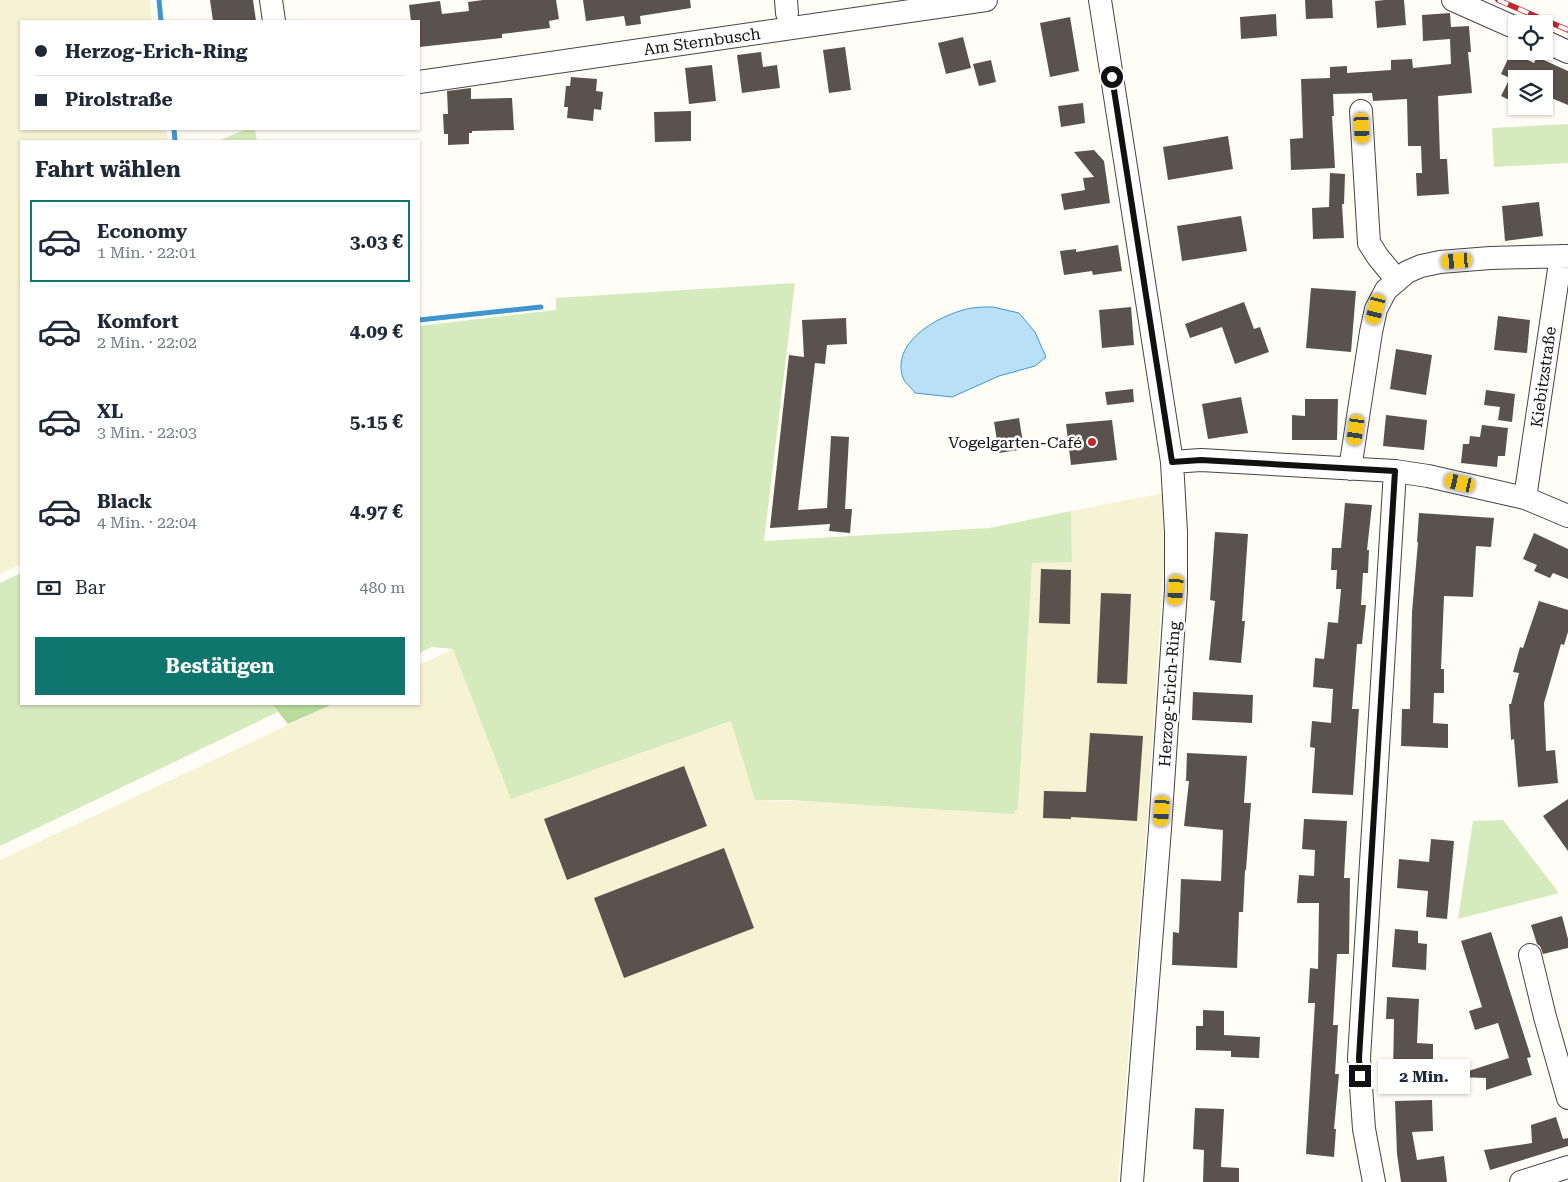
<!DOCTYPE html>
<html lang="de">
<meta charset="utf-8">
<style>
body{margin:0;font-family:"Roboto Serif",serif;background:#f2f2f3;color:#1f2937;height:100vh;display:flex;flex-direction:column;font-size:19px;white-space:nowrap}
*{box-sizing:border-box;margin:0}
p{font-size:16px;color:#747a83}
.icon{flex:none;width:28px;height:28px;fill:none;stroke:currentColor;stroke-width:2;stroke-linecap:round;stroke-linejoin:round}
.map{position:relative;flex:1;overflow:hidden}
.drawer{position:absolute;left:20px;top:140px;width:400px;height:565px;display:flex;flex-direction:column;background:#fff;border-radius:0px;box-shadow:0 1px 4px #0004}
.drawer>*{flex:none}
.hud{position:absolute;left:20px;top:20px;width:400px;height:110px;border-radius:0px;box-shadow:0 1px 4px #0004;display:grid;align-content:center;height:110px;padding:0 15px;background:#fff}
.tools{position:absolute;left:1508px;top:15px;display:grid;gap:10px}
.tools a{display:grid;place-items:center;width:45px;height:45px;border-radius:0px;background:#fff;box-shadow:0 1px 4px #0004;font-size:25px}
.end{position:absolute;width:22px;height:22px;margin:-11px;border:6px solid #111;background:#fff;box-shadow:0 0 0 2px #fff}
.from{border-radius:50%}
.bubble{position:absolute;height:35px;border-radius:0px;background:#fff;box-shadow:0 1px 4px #0004;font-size:16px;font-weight:700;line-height:35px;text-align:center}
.car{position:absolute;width:15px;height:30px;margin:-15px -8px;border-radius:6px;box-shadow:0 0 4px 1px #0007;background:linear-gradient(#f5c518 24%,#345 0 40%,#f5c518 0 76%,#345 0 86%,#f5c518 0)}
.hud b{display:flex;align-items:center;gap:18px;height:48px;font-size:19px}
.hud b+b{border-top:1px solid #e0e1e3}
.hud i{width:12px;height:12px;background:#1f2937}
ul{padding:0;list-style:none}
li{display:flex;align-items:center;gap:15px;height:82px;margin:0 10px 8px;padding:0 5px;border:2px solid transparent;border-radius:0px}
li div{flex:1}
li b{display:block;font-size:19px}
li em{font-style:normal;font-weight:700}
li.active{border-color:#0f766e}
li>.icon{width:45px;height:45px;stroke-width:1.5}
h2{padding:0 15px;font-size:22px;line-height:60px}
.pay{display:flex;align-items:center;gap:12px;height:55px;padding:0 15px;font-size:19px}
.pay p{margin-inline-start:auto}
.primary-button{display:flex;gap:10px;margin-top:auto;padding:10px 15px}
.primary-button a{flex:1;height:58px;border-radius:0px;background:#0f766e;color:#fff;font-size:20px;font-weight:700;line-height:58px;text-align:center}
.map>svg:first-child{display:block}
</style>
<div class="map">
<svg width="1568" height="1182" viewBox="0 0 1568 1182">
<rect width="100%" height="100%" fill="#fffdf5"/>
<path fill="#f6f3d4" d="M 0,0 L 150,0 L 152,21 L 21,21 L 21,129 L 166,129 L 168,141 L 21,141 L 21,564 L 0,574 Z
M 1163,493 L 1164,563 L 1148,810 L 1118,1182 L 0,1182 L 0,860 L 333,704 L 419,704 L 419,665 L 453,649 L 511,798 L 732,721 L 755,800 L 1017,808 L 1032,563 L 1072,562 L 1071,511 Z"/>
<path fill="#d5ebbd" d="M 1568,124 L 1568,163 L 1494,167 L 1492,128 Z
M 247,129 L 255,129 L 257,141 L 218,141 Z
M 795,283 L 764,541 L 989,528 L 1071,511 L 1072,562 L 1032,563 L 1018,808 L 1013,814 L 787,800 L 755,800 L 731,721 L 511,799 L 453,649 L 432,647 L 419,653 L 419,326 L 556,310 L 556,298 Z
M 21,573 L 21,704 L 272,704 L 278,712 L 0,846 L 0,583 Z
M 1503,820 L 1559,893 L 1458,919 L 1473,821 Z"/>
<path fill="#b9dc9c" d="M 272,704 L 333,704 L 288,724 Z"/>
<path fill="#b9e0f7" stroke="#3f96cf" d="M 993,307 L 1019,313 L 1035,332 L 1046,357 L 1035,366 L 999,376 L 952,397 L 915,393 C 912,388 905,383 903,378 C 891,343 935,318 963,310 C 972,307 983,307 993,307 Z"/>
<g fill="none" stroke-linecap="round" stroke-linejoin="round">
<path stroke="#3f96cf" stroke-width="5" d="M 159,0 L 161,21
M 174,129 L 175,141
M 419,320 L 541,307"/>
</g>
<path fill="#5a524d" d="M 210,0 L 253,0 L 256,21 L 213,21 Z
M 483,0 L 556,0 L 559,19 L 549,21 L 550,28 L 502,34 L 502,38 L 419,47 L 419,21 L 411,21 L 409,5 L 440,1 L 442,14 L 469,11 L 468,2 Z
M 583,0 L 690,0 L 691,8 L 640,16 L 641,24 L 626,26 L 624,16 L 586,21 Z
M 1305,0 L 1332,0 L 1333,18 L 1306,19 Z
M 1385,0 L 1404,0 L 1406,25 L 1377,28 L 1375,1 Z
M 1450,13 L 1451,27 L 1469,26 L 1471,52 L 1468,52 L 1472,93 L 1438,96 L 1440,159 L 1447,159 L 1449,194 L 1417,196 L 1416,173 L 1422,173 L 1421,146 L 1408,146 L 1407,99 L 1373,101 L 1372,93 L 1333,94 L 1334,116 L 1332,116 L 1335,168 L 1291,170 L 1290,139 L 1303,138 L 1301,79 L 1330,78 L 1330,67 L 1347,66 L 1347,73 L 1391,70 L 1391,60 L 1412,59 L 1413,68 L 1451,64 L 1450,39 L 1423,41 L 1422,15 Z
M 1276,14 L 1277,36 L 1241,39 L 1240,17 Z
M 1070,17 L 1079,71 L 1050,77 L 1040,23 Z
M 963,37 L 971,68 L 946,74 L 938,43 Z
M 845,47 L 851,90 L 829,93 L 823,50 Z
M 761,52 L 763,67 L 777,65 L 780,88 L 742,93 L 737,55 Z
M 1511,52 L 1534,63 L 1537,57 L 1568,71 L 1568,105 L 1544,95 L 1544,79 L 1516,79 L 1516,103 L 1501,96 L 1510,78 L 1501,74 Z
M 991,60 L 996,82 L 979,86 L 973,64 Z
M 712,65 L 716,101 L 689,104 L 685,68 Z
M 571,77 L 597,79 L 596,91 L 603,92 L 601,110 L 594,109 L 593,121 L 567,118 L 568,107 L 564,107 L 566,86 L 570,86 Z
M 471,88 L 471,99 L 512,98 L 514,130 L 472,131 L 472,133 L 469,133 L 469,144 L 448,145 L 448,134 L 444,134 L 443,114 L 448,114 L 447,91 Z
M 1083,103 L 1085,123 L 1061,127 L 1058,106 Z
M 691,111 L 691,141 L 655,142 L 654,112 Z
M 1228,136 L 1233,169 L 1168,180 L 1163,147 Z
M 1094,150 L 1104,161 L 1110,203 L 1064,210 L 1061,194 L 1085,190 L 1083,178 L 1094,177 L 1074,152 Z
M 1330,173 L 1345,174 L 1344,204 L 1342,204 L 1344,238 L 1313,239 L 1312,208 L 1329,207 Z
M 1539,202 L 1543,236 L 1505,241 L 1502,206 Z
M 1241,216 L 1247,251 L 1182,261 L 1177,226 Z
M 1118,245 L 1122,271 L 1093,275 L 1092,271 L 1064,275 L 1060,251 L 1076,249 L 1076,252 Z
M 1311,288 L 1356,291 L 1351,352 L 1306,348 Z
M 1244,302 L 1254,329 L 1260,327 L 1269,352 L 1235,364 L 1222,327 L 1190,338 L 1185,324 Z
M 1131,307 L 1134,345 L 1102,348 L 1099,310 Z
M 1498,316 L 1530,320 L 1527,353 L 1494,350 Z
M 846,318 L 847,344 L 827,345 L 825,364 L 815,363 L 798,510 L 827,508 L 831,436 L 849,437 L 845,509 L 852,509 L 850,533 L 829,531 L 830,524 L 770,528 L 789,355 L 804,357 L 802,320 Z
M 1396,349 L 1432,355 L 1426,395 L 1390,389 Z
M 1133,389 L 1134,402 L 1107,405 L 1105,392 Z
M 1486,390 L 1515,394 L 1512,422 L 1498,420 L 1500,407 L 1484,405 Z
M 1241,397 L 1248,433 L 1208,439 L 1202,404 Z
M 1305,399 L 1338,399 L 1337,440 L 1292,440 L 1292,415 L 1305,416 Z
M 1386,415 L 1427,420 L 1424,450 L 1383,446 Z
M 1019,418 L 1024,449 L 999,453 L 994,422 Z
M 1112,420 L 1117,460 L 1071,465 L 1066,424 Z
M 1482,425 L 1508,428 L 1505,456 L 1498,456 L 1497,467 L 1461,463 L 1463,444 L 1469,444 L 1470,436 L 1480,437 Z
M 1345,503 L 1372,505 L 1367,550 L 1369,550 L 1368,573 L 1363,573 L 1361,605 L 1366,605 L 1362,644 L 1357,644 L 1352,709 L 1359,709 L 1353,795 L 1312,793 L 1315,748 L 1310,747 L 1312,721 L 1331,723 L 1333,689 L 1313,687 L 1315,658 L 1324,659 L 1328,622 L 1338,623 L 1341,589 L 1336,589 L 1337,570 L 1331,570 L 1332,548 L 1341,548 Z
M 1419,513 L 1494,518 L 1491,547 L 1476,546 L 1473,597 L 1444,596 L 1441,669 L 1444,669 L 1444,693 L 1434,693 L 1433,723 L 1448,724 L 1448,748 L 1401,746 L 1402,709 L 1410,709 L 1412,612 L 1418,542 L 1417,542 Z
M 1215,532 L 1248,534 L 1242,621 L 1245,621 L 1241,663 L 1209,660 L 1215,601 L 1210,600 Z
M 1534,533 L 1568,549 L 1568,579 L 1553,573 L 1550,578 L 1534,571 L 1537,565 L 1523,559 Z
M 1041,569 L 1071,570 L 1070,624 L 1039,623 Z
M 1101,593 L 1131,594 L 1127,684 L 1097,683 Z
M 1539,601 L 1568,610 L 1568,632 L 1564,645 L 1561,644 L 1544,703 L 1546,751 L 1555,750 L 1558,783 L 1518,787 L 1514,739 L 1511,740 L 1509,704 L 1511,704 L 1519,673 L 1513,672 L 1520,647 L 1523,648 Z
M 1193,692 L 1253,695 L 1252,723 L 1192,720 Z
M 1090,733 L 1143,736 L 1137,821 L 1071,817 L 1071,819 L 1043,818 L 1044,791 L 1086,792 Z
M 1187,753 L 1247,756 L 1244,803 L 1251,803 L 1246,870 L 1245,870 L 1243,912 L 1239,912 L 1237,968 L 1172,965 L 1173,932 L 1179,933 L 1181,879 L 1221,881 L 1223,830 L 1184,826 L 1189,781 L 1186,781 Z
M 684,766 L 707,826 L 567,880 L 544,819 Z
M 1568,799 L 1568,851 L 1543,816 Z
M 1304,819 L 1347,821 L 1344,878 L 1350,878 L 1349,954 L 1337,954 L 1333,1025 L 1338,1025 L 1335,1074 L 1339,1074 L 1334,1129 L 1336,1129 L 1334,1157 L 1306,1154 L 1315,1003 L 1308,1003 L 1310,968 L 1318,969 L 1319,903 L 1297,903 L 1299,875 L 1314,876 L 1315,850 L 1302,849 Z
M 1431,839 L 1454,841 L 1447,919 L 1426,917 L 1428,891 L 1397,888 L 1399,859 L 1429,862 Z
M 724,848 L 754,928 L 624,978 L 594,898 Z
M 1562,916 L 1568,939 L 1568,948 L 1543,954 L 1540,946 L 1537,944 L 1531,925 Z
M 1395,929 L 1418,931 L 1418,943 L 1427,944 L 1426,970 L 1392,967 Z
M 1491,932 L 1531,1057 L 1527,1058 L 1532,1075 L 1486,1090 L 1486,1078 L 1456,1077 L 1456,1075 L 1509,1058 L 1498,1023 L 1475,1030 L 1469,1011 L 1482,1007 L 1461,941 Z
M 1387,997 L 1419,999 L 1417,1043 L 1433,1044 L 1433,1076 L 1393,1076 L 1394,1019 L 1386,1019 Z
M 1203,1010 L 1224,1011 L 1224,1035 L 1260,1037 L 1259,1058 L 1231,1057 L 1231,1051 L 1196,1050 L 1196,1026 L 1203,1026 Z
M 1432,1100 L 1433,1131 L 1412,1132 L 1417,1160 L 1444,1156 L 1447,1182 L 1401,1182 L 1397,1154 L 1395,1101 Z
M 1195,1108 L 1224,1109 L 1221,1167 L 1239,1168 L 1239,1182 L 1203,1182 L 1204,1150 L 1193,1149 Z
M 1556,1117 L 1563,1139 L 1568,1138 L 1568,1146 L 1490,1170 L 1484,1150 L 1532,1143 L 1531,1125 Z"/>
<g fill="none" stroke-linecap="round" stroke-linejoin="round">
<defs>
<path id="minor" d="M 271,0 L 274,21
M 786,0 L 787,13
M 1100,0 L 1172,462 L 1176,532 L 1176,590 L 1160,829 L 1132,1182
M 1453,0 L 1516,28
M 1544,41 L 1568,52
M 419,82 L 986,0
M 1361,111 L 1369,243 L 1378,257 L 1397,280
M 1172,462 L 1201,460 L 1395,471 L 1428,476 L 1525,498 L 1568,516
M 1350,469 L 1371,332 L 1376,309 L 1386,290 L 1407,272 L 1421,266 L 1440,262 L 1490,258 L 1568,256
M 1525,498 L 1561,256
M 1530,955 L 1545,1017 L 1568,1098
M 1374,1182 L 1364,1129 L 1359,1058 L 1395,471
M 1521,1182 L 1568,1167"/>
</defs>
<use href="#minor" stroke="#444" stroke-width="24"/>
<use href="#minor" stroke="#fff" stroke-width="22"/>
<defs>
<path id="rail" d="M 1498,0 L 1568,30"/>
</defs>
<use href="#rail" stroke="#c4262e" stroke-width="5.5"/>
<use href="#rail" stroke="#fff" stroke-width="4" stroke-dasharray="11" stroke-linecap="butt"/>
</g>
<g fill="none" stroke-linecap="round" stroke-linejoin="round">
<path stroke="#111" stroke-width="6" d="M 1112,77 L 1172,462 L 1201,460 L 1395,471 L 1359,1058 L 1360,1076"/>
</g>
<circle fill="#c4262e" stroke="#fff" stroke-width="2" cx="1092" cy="442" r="5"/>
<g text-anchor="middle" stroke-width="5" stroke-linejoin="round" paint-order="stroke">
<g font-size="16" fill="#111" stroke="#fff">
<text transform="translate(702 41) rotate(-8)" y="6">Am Sternbusch</text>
<text transform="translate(1543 377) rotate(-82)" y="6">Kiebitzstraße</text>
<text transform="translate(1169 694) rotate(-86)" y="6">Herzog-Erich-Ring</text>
</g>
<g font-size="16" fill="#111" stroke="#fff" text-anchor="end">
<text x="1082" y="448">Vogelgarten-Café</text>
</g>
</g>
</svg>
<div class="tools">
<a><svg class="icon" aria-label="locate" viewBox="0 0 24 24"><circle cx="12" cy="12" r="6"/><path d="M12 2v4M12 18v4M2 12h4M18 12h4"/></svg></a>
<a><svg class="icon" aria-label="layers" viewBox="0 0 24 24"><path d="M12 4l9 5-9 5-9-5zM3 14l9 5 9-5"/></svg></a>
</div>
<i class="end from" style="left:1112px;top:77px"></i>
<i class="end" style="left:1360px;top:1076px"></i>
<div class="bubble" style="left:1378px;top:1059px;width:92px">2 Min.</div>
<i class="car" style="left:1362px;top:128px;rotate:177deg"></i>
<i class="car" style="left:1457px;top:261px;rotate:266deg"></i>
<i class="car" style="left:1376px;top:309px;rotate:194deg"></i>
<i class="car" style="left:1356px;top:430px;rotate:188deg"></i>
<i class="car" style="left:1460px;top:483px;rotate:283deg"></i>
<i class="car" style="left:1176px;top:590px;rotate:184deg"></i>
<i class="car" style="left:1162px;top:811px;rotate:184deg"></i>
<div class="hud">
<b><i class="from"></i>Herzog-Erich-Ring</b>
<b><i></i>Pirolstraße</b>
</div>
<section class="drawer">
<h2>Fahrt wählen</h2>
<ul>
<li class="active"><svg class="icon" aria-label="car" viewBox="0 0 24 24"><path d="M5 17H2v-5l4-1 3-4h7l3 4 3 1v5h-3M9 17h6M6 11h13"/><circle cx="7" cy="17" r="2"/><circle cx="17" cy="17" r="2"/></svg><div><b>Economy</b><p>1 Min. · 22:01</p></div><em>3.03 €</em></li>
<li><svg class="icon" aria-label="car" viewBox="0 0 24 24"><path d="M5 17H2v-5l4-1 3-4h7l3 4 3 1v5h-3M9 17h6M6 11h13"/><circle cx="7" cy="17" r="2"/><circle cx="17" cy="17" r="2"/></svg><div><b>Komfort</b><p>2 Min. · 22:02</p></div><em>4.09 €</em></li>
<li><svg class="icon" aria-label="car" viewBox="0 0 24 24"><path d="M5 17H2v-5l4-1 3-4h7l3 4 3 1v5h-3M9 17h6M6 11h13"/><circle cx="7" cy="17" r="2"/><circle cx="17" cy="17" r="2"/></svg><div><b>XL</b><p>3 Min. · 22:03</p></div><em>5.15 €</em></li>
<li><svg class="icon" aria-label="car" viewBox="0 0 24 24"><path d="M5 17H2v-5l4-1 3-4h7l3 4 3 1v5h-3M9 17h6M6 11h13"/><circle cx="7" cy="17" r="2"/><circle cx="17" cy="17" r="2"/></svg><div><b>Black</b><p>4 Min. · 22:04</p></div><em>4.97 €</em></li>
</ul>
<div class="pay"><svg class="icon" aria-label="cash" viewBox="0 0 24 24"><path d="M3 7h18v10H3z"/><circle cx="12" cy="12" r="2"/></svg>Bar<p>480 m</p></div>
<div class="primary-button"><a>Bestätigen</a></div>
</section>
</div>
